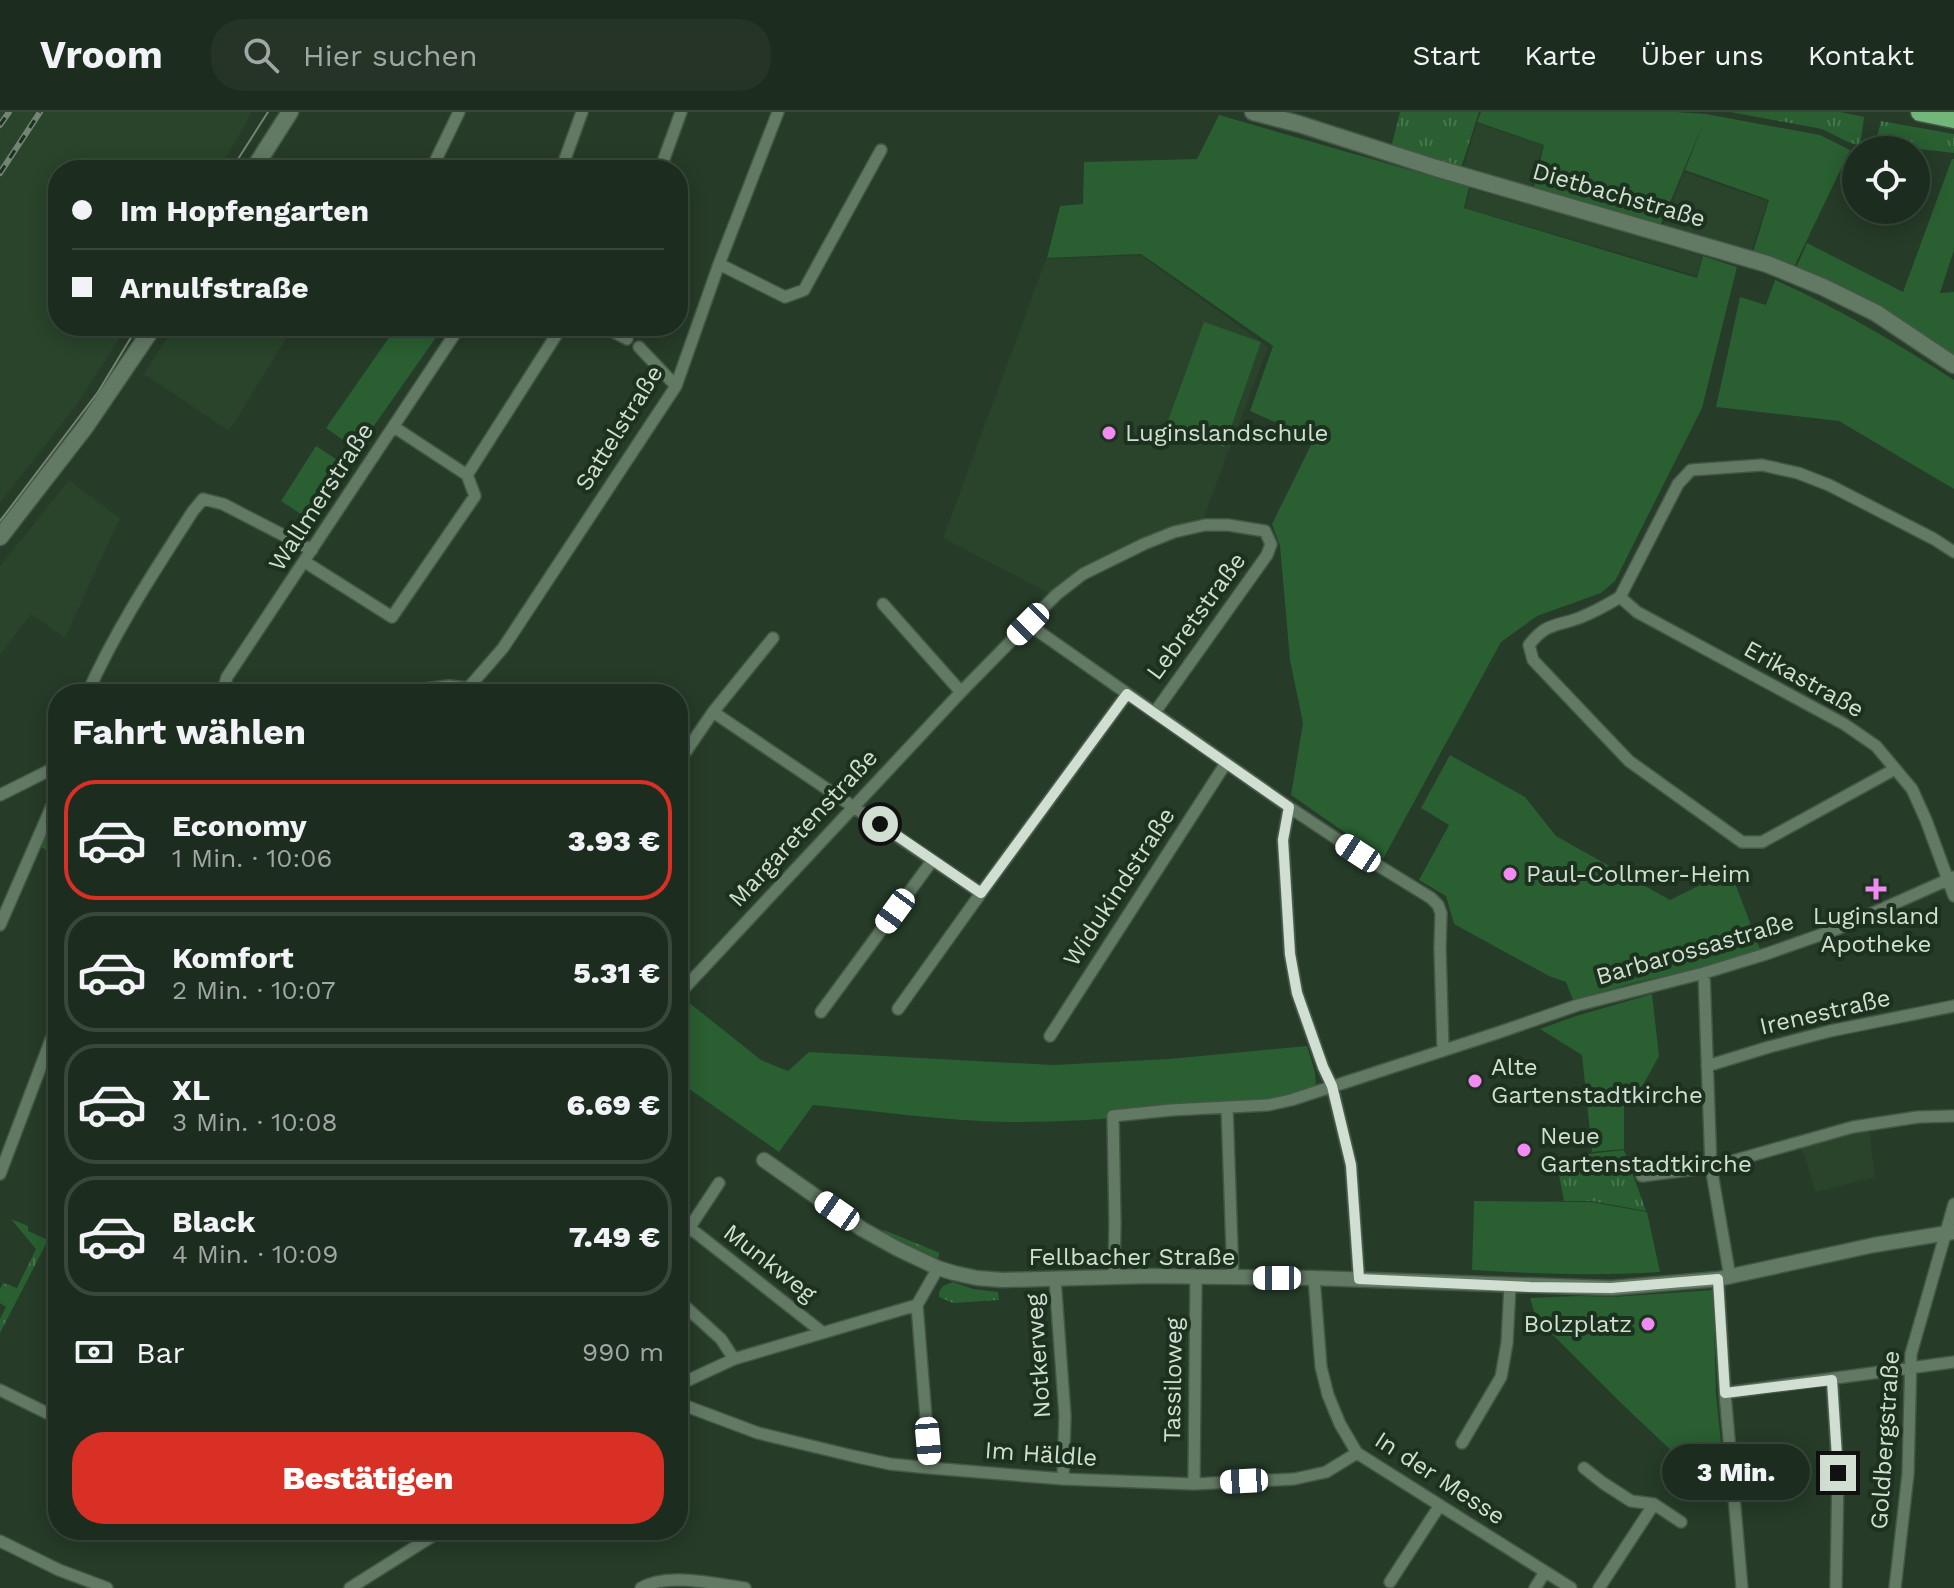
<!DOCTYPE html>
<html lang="de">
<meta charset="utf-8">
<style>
body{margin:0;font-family:"Work Sans",sans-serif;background:#253427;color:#f1f3f6;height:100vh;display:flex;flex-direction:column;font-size:30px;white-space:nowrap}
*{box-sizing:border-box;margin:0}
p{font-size:26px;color:#a0a7a4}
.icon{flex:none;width:44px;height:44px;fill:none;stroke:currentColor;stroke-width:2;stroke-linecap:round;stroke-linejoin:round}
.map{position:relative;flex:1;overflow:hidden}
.side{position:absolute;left:48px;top:572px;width:640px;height:856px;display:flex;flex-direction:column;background:#1c2c1e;border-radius:32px;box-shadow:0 4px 20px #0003,0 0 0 2px #3a483c}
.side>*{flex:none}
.top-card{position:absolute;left:48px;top:48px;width:640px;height:176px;border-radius:32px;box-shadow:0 4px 20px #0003,0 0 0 2px #3a483c;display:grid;align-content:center;height:176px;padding:0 24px;background:#1c2c1e}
.fabs{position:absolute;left:1842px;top:24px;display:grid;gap:16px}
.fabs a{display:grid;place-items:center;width:88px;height:88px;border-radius:50%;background:#1c2c1e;box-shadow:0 4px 20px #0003,0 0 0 2px #3a483c;font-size:40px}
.end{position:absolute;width:36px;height:36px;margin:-18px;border:10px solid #d1ded2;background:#111;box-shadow:0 0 0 4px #111}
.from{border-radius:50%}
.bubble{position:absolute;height:56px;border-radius:28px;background:#1c2c1e;box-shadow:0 4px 20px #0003,0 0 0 2px #3a483c;font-size:26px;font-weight:800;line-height:56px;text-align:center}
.car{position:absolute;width:24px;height:48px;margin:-24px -12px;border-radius:10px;box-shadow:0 0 6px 2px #0007;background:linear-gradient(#fff 24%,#345 0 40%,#fff 0 76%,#345 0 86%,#fff 0)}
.top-card b{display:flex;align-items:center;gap:28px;height:76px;font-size:30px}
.top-card b+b{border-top:2px solid #3a483c}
.top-card i{width:20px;height:20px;background:#f1f3f6}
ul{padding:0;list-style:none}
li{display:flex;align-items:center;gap:24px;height:120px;margin:0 16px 12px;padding:0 8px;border:4px solid #3a483c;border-radius:32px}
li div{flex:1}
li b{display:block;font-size:30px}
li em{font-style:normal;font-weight:800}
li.selected{border-color:#d93025}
li>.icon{width:72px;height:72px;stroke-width:1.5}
h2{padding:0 24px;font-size:36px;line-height:96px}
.pay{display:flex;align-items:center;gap:20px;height:88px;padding:0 24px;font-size:30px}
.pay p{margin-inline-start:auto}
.cta{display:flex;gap:16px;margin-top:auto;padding:16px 24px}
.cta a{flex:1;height:92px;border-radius:32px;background:#d93025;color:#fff;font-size:32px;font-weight:800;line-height:92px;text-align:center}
header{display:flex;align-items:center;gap:48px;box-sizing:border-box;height:112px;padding:0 40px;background:#1c2c1e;border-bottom:2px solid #3a483c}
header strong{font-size:38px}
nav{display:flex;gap:44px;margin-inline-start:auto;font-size:28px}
.search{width:560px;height:72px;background:#253427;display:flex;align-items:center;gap:20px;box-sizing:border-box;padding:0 28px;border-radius:32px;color:#a0a7a4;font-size:30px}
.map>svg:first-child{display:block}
</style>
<header>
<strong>Vroom</strong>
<div class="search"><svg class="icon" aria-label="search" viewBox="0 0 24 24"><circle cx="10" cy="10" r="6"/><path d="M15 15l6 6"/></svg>Hier suchen</div>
<nav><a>Start</a><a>Karte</a><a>Über uns</a><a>Kontakt</a></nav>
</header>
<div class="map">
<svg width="1954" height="1476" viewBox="0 0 1954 1476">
<defs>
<pattern id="grass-tufts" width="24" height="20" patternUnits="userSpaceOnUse" patternTransform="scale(2)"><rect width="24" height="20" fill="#295f31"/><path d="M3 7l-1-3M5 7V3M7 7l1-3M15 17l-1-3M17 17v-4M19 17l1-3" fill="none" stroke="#47764e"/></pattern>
</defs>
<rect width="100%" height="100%" fill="#263b28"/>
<path fill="#29442b" d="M 0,0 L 252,0 L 219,58 L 58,58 L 58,214 L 127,214 L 76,294 L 0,391 Z
M 1477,11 L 1543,33 L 1532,75 L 1463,56 Z
M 1684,60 L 1768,89 L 1751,140 L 1663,113 Z
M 1470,76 L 1702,144 L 1697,164 L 1465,96 Z
M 1141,143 L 1268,235 L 1203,407 L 1172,416 L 1142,427 L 1081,456 L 1049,481 L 943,426 L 1046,147 Z
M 175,214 L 294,214 L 229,319 L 144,262 Z
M 69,368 L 120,406 L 65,526 L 31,502 L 0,543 L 0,454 Z
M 1869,1018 L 1875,1065 L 1816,1080 L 1801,1034 L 1852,1019 Z"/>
<path fill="url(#grass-tufts)" d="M 1400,0 L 1479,0 L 1461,56 L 1391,36 Z
M 1730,0 L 1840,0 L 1864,5 L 1860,34 L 1848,30 L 1822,17 Z
M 1881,9 L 1954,22 L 1954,41 L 1919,37 L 1874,37 Z
M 1624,1038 L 1646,1099 L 1591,1089 L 1564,1089 L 1558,1058 L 1581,1059 L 1588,1042 Z
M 11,1107 L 28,1114 L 28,1119 L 48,1128 L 0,1221 L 0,1207 L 6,1195 L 0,1191 L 0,1177 L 3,1171 L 17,1176 L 36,1137 Z
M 884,1118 L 935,1139 L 939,1141 L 939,1145 L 937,1146 L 883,1120 Z
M 953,1170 L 973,1177 L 998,1180 L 999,1188 L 953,1191 L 939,1185 L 939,1180 L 943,1174 Z"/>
<path fill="#295f31" d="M 1481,0 L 1675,0 L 1706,2 L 1820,23 L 1850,38 L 1794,155 L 1753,140 L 1769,88 L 1685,58 L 1703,12 L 1661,112 L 1534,75 L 1544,33 L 1477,10 Z
M 1219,3 L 1469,75 L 1464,96 L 1697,166 L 1703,144 L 1737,155 L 1702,296 L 1615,469 L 1601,481 L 1537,504 L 1501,530 L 1383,747 L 1291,683 L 1303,611 L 1290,548 L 1280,434 L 1272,412 L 1314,327 L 1250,299 L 1273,234 L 1141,142 L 1047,146 L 1060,94 L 1083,92 L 1084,50 L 1197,47 Z
M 1952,47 L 1954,47 L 1954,138 L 1940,181 L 1954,180 L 1954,247 L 1796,156 L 1807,131 L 1903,180 Z
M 1775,168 C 1838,196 1896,231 1954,268 L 1954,377 L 1839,309 L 1716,295 L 1740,185 L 1766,193 Z
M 1204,210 L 1261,230 L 1224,335 L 1166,314 Z
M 397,214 L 444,214 L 357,338 L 326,316 Z
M 316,334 L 345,353 L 310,408 L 281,389 Z
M 1450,643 L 1525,685 L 1556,724 L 1670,788 L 1730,758 L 1760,837 L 1702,856 L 1637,870 L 1573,888 L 1566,870 L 1549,864 L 1454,812 L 1446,784 L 1419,768 L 1449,713 L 1421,696 Z
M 58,697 L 58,764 L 50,760 L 58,746 L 41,735 Z
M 1652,882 L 1659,944 L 1643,973 L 1624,992 L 1624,1037 L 1592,1040 L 1582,943 L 1540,917 L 1576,904 Z
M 687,889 L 761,948 L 788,959 L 809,940 L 1053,953 L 1169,947 L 1307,934 L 1315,960 L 1316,974 L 1291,988 C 1198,998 1103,1011 1009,1010 C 943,1009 878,999 813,993 L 779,1040 L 678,969 L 678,899 Z
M 1474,1089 L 1591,1090 L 1647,1100 L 1660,1160 C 1597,1164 1535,1162 1472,1158 Z
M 1713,1178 L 1716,1283 L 1724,1359 L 1696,1362 L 1622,1292 L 1536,1206 L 1530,1186 L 1578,1184 L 1612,1185 Z"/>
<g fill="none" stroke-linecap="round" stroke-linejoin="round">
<defs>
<path id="minor" d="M 259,49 L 273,58
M 431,58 L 459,0
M 561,58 L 582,0
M 660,58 L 681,0
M 719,152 L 785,185 L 804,178 L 881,38
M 603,214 L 627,227
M 639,235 L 676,274
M 394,315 L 467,363
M 305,450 L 392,505 L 475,384 L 467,363 L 562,214
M 1620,485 C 1607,493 1594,500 1579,506 C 1555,515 1547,510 1529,533 L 1533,548 L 1629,649 L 1742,730 L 1762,730 L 1895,657
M 1620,485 L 1637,500 L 1844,612 L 1876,634 L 1912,677 L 1926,708 L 1954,784
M 1620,485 L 1678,372 L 1691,358 L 1762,353 L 1798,361 L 1829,373 L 1934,427 L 1954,440
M 883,492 L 961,580
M 1028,512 L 1289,695 L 1358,741 L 1431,786 L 1438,793 L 1441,801 L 1440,836 L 1443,939
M 87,582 C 116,517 155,458 193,399 L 203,387 L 223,392 L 312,438
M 222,582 L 227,565 L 460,214
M 383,582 L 449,574 L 468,576
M 463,582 L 503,536 L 676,274 L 719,152 L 778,0
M 713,600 L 981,781
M 678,651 L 713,600 L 773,526
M 0,683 L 58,654
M 1289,695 L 1283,728 L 1290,842 L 1297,881 L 1323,955 L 1332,974 L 1351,1053 L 1359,1167
M 0,813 L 58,680
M 1704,861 L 1711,1055 L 1730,1165
M 678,883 L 961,580 L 1056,483 L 1083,462 L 1144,432 L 1174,420 L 1205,413 L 1228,413 L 1265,419 L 1271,432 L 1267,443 L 1155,600
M 898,897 L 981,781 L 1127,582
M 821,900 L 932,749
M 1050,924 L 1226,651
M 1707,954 L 1769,935 L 1830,919 L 1954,894
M 1227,995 L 1233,1166
M 0,1062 L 58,909
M 1642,1064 L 1711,1055 L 1853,1015 L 1918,1005 L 1954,1004
M 690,1116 L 822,1220
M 678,1133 L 719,1071
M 1114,1164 L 1115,1111 L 1113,1004 L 1171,998 L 1268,993 L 1291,988 L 1497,921 L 1578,893 L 1704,861 L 1766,842 L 1837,817 L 1954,765
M 1314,1166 L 1321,1255 L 1328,1283 L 1340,1312 L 1357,1341 L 1571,1476
M 1055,1167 L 1065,1304 L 1063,1367
M 1718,1167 L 1725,1281 L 1742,1476
M 678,1188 L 721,1227 L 734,1247
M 917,1193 L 930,1356
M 1832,1268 L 1838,1361 L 1836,1476
M 678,1273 L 734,1247 L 917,1193 L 938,1156
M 0,1278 L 47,1301
M 1725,1281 L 1954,1250
M 678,1291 L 758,1321 L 853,1344 L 890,1352 L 930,1356 L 1063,1367 L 1194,1372 L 1294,1367 L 1326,1360 L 1357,1341
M 1462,1331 L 1501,1265 L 1507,1231 L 1510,1174
M 1584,1356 L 1603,1371 L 1631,1389 L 1654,1392 L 1599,1476
M 1194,1372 L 1196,1165
M 1654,1392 L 1681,1410
M 0,1429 L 59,1458 L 107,1476
M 1390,1470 L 1440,1393
M 350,1476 L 442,1418
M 641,1476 C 667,1460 715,1472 745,1476
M 1535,1476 L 1545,1460
M 1895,1476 L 1908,1362 L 1911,1242 L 1954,1092"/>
<path id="tertiary" d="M 764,1048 L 862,1117 L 896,1136 L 938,1156 L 954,1161 L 977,1166 L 1003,1168 L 1150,1164 L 1314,1166 L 1611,1176 L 1718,1167 L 1874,1133 L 1954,1120"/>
<path id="secondary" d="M 1253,0 L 1299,12 L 1436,56 L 1767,152 L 1823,175 L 1876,201 L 1954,253
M 253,58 L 290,0
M 0,425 L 86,314 L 154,214"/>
<path id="trunk" d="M 1920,0 L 1954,7"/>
</defs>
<use href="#minor" stroke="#445746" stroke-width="14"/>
<use href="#tertiary" stroke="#445746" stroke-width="17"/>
<use href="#secondary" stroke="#445746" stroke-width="19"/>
<use href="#trunk" stroke="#445746" stroke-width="21"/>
<use href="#minor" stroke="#627a64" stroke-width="11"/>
<use href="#tertiary" stroke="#627a64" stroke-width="14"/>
<use href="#secondary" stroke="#627a64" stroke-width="16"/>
<use href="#trunk" stroke="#72b67a" stroke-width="18"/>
<path stroke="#738475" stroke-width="2" d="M 231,58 L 268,0
M 0,409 L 98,280 L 138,214"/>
<defs>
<path id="rail" d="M 0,13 L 9,0
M 0,61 L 40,0"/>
</defs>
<use href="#rail" stroke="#738475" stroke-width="6"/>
<use href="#rail" stroke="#1c311e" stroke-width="3" stroke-dasharray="9" stroke-linecap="butt"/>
</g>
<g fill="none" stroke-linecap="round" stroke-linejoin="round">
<path stroke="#d1ded2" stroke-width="10" d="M 880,712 L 981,781 L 1127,582 L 1289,695 L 1283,728 L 1290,842 L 1297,881 L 1323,955 L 1332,974 L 1351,1053 L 1359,1167 L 1530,1175 L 1611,1176 L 1718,1167 L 1725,1281 L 1832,1268 L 1838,1361"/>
</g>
<g fill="#f28af3" stroke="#1c311e" stroke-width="3">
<circle cx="1109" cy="321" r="8"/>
<circle cx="1510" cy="762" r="8"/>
<path d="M1872 765h8v8h8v8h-8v8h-8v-8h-8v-8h8z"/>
<circle cx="1475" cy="969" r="8"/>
<circle cx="1524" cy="1038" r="8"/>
<circle cx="1648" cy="1212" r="8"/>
</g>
<g text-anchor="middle" stroke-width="8" stroke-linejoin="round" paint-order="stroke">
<g font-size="24" fill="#d1ded2" stroke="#1c311e">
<text transform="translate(1619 83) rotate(16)" y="8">Dietbachstraße</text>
<text transform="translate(619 316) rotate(-58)" y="8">Sattelstraße</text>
<text transform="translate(321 385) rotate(-57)" y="8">Wallmerstraße</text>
<text transform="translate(1196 504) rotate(-54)" y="8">Lebretstraße</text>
<text transform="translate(1804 567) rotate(29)" y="8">Erikastraße</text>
<text transform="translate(803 716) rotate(-47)" y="8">Margaretenstraße</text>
<text transform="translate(1119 775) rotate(-57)" y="8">Widukindstraße</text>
<text transform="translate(1695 837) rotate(-16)" y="8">Barbarossastraße</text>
<text transform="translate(1825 900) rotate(-13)" y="8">Irenestraße</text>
<text x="1132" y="1153">Fellbacher Straße</text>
<text transform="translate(770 1151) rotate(38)" y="8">Munkweg</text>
<text transform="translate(1038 1244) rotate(-94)" y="8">Notkerweg</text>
<text transform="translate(1173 1268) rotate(-89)" y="8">Tassiloweg</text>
<text transform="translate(1885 1328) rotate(-86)" y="8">Goldbergstraße</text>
<text transform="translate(1041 1342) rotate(4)" y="8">Im Häldle</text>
<text transform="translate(1440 1366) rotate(33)" y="8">In der Messe</text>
</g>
<g font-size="24" fill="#d1ded2" stroke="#1c311e" text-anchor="start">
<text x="1125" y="329">Luginslandschule</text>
<text x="1526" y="770">Paul-Collmer-Heim</text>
<text x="1876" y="812" text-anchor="middle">Luginsland<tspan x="1876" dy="28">Apotheke</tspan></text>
<text x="1491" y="963">Alte<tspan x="1491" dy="28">Gartenstadtkirche</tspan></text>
<text x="1540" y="1032">Neue<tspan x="1540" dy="28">Gartenstadtkirche</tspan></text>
<text x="1632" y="1220" text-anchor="end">Bolzplatz</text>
</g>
</g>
</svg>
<div class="fabs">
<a><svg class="icon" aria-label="locate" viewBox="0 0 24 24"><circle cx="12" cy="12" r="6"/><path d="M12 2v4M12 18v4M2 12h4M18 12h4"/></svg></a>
</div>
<i class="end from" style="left:880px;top:712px"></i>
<i class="end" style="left:1838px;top:1361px"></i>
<div class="bubble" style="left:1662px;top:1332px;width:148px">3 Min.</div>
<i class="car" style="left:1028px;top:512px;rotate:225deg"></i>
<i class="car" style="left:1358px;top:741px;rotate:303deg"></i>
<i class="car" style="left:895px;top:799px;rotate:216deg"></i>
<i class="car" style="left:837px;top:1099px;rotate:305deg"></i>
<i class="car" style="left:1277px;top:1166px;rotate:270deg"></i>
<i class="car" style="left:928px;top:1329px;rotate:175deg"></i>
<i class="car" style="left:1244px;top:1369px;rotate:267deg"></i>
<div class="top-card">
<b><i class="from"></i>Im Hopfengarten</b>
<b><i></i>Arnulfstraße</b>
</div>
<section class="side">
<h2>Fahrt wählen</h2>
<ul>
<li class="selected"><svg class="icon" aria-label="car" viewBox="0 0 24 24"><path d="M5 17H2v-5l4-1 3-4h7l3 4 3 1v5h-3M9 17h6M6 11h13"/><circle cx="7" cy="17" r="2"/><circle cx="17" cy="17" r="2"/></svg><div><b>Economy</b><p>1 Min. · 10:06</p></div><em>3.93 €</em></li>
<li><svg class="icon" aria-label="car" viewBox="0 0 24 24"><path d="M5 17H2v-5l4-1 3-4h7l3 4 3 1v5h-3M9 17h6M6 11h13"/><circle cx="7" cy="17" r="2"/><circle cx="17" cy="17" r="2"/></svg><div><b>Komfort</b><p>2 Min. · 10:07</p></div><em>5.31 €</em></li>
<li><svg class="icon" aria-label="car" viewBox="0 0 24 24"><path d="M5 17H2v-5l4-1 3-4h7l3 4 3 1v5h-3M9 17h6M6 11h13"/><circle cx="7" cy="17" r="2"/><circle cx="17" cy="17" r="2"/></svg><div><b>XL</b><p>3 Min. · 10:08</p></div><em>6.69 €</em></li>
<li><svg class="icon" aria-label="car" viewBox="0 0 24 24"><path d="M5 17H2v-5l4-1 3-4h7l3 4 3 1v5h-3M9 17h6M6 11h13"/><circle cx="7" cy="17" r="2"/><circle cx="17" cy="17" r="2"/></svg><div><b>Black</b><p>4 Min. · 10:09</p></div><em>7.49 €</em></li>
</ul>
<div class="pay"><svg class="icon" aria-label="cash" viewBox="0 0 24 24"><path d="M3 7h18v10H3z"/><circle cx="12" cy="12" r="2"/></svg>Bar<p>990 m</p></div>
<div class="cta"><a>Bestätigen</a></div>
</section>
</div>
